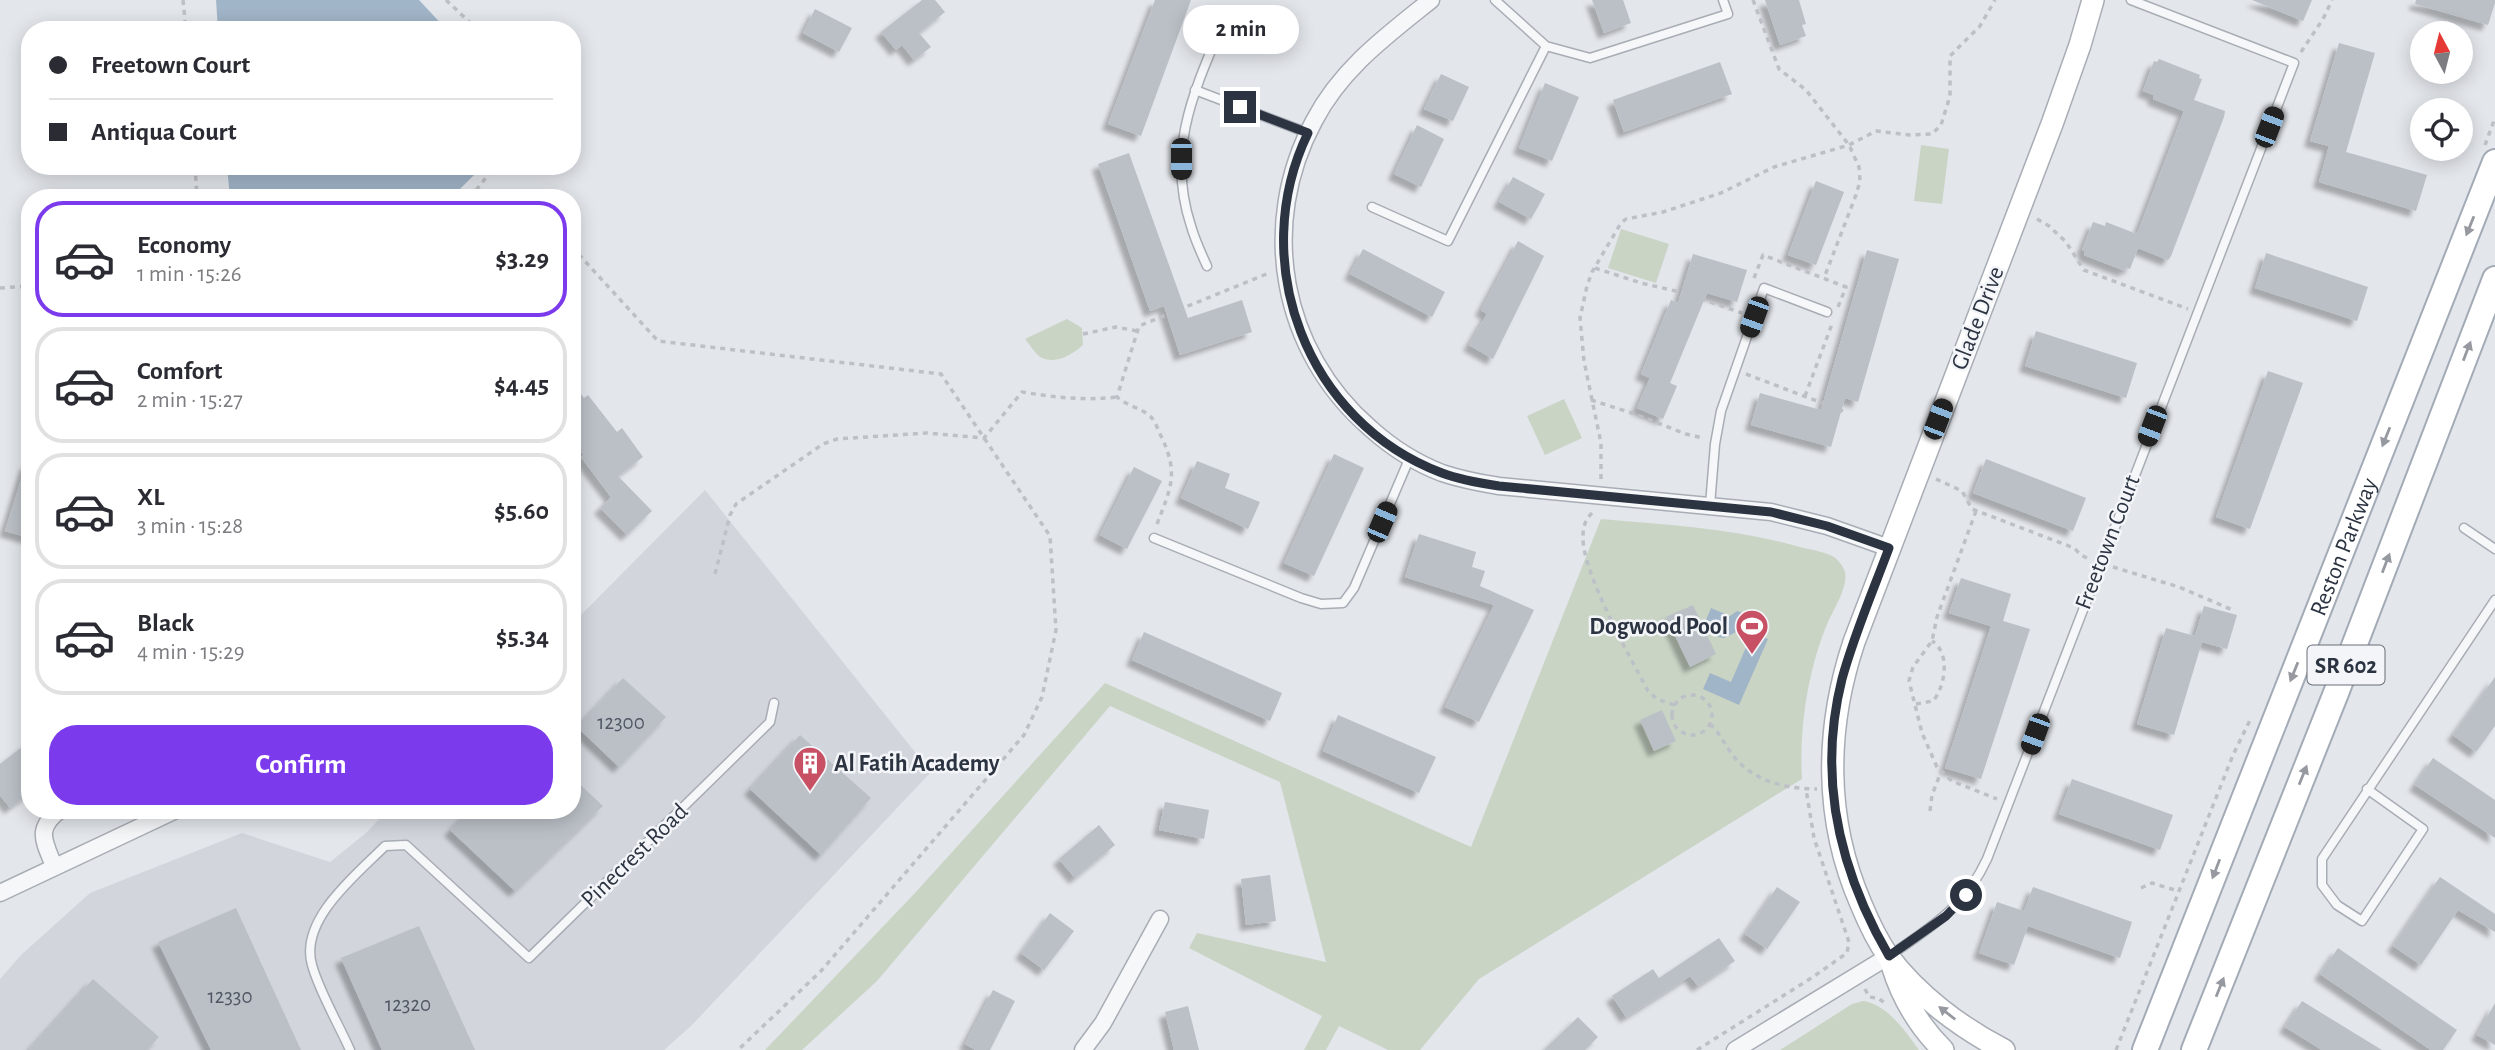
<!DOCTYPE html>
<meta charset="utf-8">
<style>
body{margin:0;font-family:"Alegreya Sans",sans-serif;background:#f2f2f3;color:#2b2b33;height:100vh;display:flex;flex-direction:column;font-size:26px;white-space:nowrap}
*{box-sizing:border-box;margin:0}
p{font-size:23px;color:#7c7c81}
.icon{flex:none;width:38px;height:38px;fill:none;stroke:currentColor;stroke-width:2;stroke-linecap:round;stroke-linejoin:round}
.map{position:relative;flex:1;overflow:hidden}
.panel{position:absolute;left:21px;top:189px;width:560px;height:630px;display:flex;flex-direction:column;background:#fff;border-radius:28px;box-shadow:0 4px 18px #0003}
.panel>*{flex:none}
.top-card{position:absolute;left:21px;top:21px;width:560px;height:154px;border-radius:28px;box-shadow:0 4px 18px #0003;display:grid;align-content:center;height:154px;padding:0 28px;background:#fff}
.needle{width:46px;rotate:353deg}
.buttons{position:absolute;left:2410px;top:21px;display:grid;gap:14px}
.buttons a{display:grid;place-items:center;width:63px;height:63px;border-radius:50%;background:#fff;box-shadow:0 4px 18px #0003;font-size:35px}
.end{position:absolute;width:32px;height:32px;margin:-16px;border:9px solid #2c3442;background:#fff;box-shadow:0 0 0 4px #fff}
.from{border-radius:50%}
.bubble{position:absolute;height:49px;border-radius:24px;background:#fff;box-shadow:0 4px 18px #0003;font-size:23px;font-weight:700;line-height:49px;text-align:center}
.car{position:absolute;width:21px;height:42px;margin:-21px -10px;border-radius:9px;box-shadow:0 0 5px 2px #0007;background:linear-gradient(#222 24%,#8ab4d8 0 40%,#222 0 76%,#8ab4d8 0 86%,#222 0)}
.top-card b{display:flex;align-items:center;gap:24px;height:66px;font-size:26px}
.top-card b+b{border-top:2px solid #e1e1e2}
.top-card i{width:18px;height:18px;background:#2b2b33}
ul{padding:12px 0 0;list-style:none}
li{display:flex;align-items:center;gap:21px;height:116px;margin:0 14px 10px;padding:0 14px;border:4px solid #e1e1e2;border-radius:28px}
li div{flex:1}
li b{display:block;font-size:26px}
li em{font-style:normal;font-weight:700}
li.current{border-color:#7c3aed}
li>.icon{width:63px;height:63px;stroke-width:1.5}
.cta{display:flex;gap:14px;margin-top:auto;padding:14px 28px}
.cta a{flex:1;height:80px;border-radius:28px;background:#7c3aed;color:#fff;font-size:28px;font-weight:700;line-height:80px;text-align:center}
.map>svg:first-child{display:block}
</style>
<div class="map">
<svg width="2495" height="1050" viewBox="0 0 2495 1050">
<defs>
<filter id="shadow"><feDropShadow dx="-6" dy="6" stdDeviation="2" flood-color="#0004"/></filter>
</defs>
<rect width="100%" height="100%" fill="#e3e6eb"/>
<path fill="#d2d6dc" d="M 705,490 L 931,772 L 692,1025 L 664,1050 L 0,1050 L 0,979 L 21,955 L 90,893 L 242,833 L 330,862 L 367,832 L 388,810 L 572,810 L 572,624 Z"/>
<path fill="#c9d4c5" d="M 1921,145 L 1949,149 L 1942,204 L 1914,201 Z
M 1621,229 L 1669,244 L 1656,283 L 1608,268 Z
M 1067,319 L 1082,328 L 1083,345 C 1072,355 1055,365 1040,357 C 1035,353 1029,344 1025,339 Z
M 1564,399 L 1582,438 L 1545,455 L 1527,416 Z
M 1601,519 C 1666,525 1733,528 1796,546 C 1807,549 1822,551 1832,556 C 1838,559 1843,566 1845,572 C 1848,587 1834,609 1828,622 C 1808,669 1799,728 1802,779 L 1479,979 L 1420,1050 L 1388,1050 L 1339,1026 L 1326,1050 L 1304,1050 L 1322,1016 L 1189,948 L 1197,933 L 1326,962 L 1280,782 L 1110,706 L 877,981 L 802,1050 L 765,1050 L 915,893 L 1105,683 L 1471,847 Z
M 1863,1001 C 1887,1004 1906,1032 1919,1050 L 1780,1050 L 1852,1004 Z"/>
<path fill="#a1b5c8" d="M 216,0 L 419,0 L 447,30 L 218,30 Z
M 227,166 L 483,166 L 451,198 L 230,198 Z
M 1711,608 L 1730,616 L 1737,611 L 1743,613 L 1747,629 L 1768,639 L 1739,705 L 1703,689 L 1710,673 L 1731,682 L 1750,638 L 1736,632 L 1724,638 L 1718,637 L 1715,623 L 1706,620 Z"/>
<path fill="#bbc0c7" filter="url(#shadow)" d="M 922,0 L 935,0 L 945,12 L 919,33 L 931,47 L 914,60 L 902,45 L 896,50 L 881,32 Z
M 1155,0 L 1191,0 L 1141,136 L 1108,124 Z
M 1592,0 L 1623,0 L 1631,23 L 1604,33 Z
M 1765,0 L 1799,0 L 1806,24 L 1802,25 L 1806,36 L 1780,45 Z
M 2252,0 L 2312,0 L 2303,21 Z
M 2416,0 L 2495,0 L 2495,3 L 2488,25 L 2415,4 Z
M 815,9 L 852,28 L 839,52 L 803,33 Z
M 2339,43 L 2375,53 L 2346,152 L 2427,175 L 2416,211 L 2319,182 L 2329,146 L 2310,141 Z
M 2159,59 L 2200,75 L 2199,78 L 2202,79 L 2194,100 L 2225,111 L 2224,117 L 2171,256 L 2168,260 L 2138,248 L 2130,269 L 2126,267 L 2125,271 L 2084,255 L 2085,251 L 2082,250 L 2093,222 L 2105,226 L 2106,222 L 2137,234 L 2184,111 L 2153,99 L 2154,95 L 2143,91 L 2154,61 L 2157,62 Z
M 1720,62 L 1732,94 L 1624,132 L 1613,100 Z
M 1441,74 L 1469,87 L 1453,121 L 1424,109 Z
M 1545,83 L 1579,97 L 1552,161 L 1519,148 Z
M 1417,125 L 1444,139 L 1421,187 L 1394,174 Z
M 1129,153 L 1188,318 L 1242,300 L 1252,332 L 1180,355 L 1164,306 L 1150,311 L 1098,164 Z
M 1513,177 L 1545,194 L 1531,219 L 1499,202 Z
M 1816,181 L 1844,192 L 1816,265 L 1788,255 Z
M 1518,241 L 1544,256 L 1493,359 L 1469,345 L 1487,314 L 1481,310 Z
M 1363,249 L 1445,292 L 1432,317 L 1350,274 Z
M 1867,250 L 1899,259 L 1858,402 L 1845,398 L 1831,447 L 1751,425 L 1760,393 L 1821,410 Z
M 2266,253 L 2368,287 L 2357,321 L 2255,288 Z
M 1693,254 L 1747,270 L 1737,302 L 1707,293 L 1670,383 L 1677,386 L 1663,419 L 1637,408 L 1650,378 L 1641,374 L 1671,300 L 1678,303 Z
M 2036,331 L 2137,363 L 2126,398 L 2025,366 Z
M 2268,371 L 2303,383 L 2250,529 L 2216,517 Z
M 572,382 L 584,398 L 588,395 L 617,432 L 622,428 L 643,457 L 618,476 L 652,511 L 627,535 L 600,508 L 611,497 L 581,457 L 584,455 L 572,440 Z
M 1334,454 L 1364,468 L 1314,576 L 1284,563 Z
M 1986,459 L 2086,498 L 2073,531 L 1973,493 Z
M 1197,461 L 1230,474 L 1225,488 L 1260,502 L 1248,529 L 1181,498 Z
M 26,463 L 30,464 L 30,538 L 5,531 Z
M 1134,467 L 1162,481 L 1127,549 L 1100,535 Z
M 1419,534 L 1476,552 L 1472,567 L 1485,571 L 1480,586 L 1534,610 L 1479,722 L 1445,707 L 1494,605 L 1405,577 Z
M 1961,578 L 2011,594 L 2003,621 L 2030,629 L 1981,779 L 1945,768 L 1991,626 L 1949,613 Z
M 1693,605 L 1716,654 L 1690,667 L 1666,617 Z
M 2204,606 L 2237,615 L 2227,649 L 2202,642 L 2174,735 L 2137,724 L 2166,628 L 2195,636 Z
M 1144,632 L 1282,693 L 1270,721 L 1132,660 Z
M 2495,677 L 2495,726 L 2476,752 L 2453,735 Z
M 623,678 L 666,717 L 619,767 L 577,727 Z
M 1662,710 L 1676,741 L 1654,751 L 1640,720 Z
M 1338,715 L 1436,757 L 1419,793 L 1323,751 Z
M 800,735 L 871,798 L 821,855 L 750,789 Z
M 30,741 L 30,793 L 10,808 L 0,795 L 0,764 Z
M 2433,758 L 2495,800 L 2495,838 L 2415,785 Z
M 572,777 L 603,806 L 515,891 L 450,830 L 469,810 L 572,810 Z
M 2072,779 L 2173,815 L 2160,850 L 2059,814 Z
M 1165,802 L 1209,810 L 1204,839 L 1159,830 Z
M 1099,825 L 1115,845 L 1075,878 L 1059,859 Z
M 1270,875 L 1276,921 L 1246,925 L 1241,879 Z
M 2440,877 L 2495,914 L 2495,932 L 2458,910 L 2421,965 L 2393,946 Z
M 1777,887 L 1800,902 L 1767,949 L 1745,934 Z
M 2033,887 L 2132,922 L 2120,958 L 2028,926 L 2014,965 L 1979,953 L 1997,902 L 2024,911 Z
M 236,908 L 301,1050 L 211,1050 L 158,942 Z
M 1050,913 L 1074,931 L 1044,970 L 1021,953 Z
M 419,926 L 475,1050 L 382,1050 L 341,958 Z
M 1719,938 L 1735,961 L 1698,986 L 1690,976 L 1626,1017 L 1612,996 L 1653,969 L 1659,978 Z
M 2338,948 L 2457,1030 L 2443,1050 L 2431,1050 L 2320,974 Z
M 93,979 L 159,1037 L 147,1050 L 29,1050 Z
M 993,990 L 1015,1001 L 990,1050 L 976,1050 L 965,1044 Z
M 2302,1001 L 2382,1050 L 2322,1050 L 2285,1027 Z
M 2495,1003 L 2495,1045 L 2477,1035 Z
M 1188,1006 L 1199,1050 L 1174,1050 L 1165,1012 Z
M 1578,1017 L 1598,1037 L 1585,1050 L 1544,1050 Z"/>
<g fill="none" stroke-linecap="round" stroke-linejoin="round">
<defs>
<path id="lane" d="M 1495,0 L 1546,46
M 1195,90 L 1308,133
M 1372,207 L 1448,241 L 1546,46 L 1590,58 L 1728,14 L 1723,0
M 1207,266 C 1201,253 1195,240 1191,226 C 1165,147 1196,87 1226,15
M 1710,505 L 1715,444 L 1721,411 L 1764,288 L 1827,312
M 2464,528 L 2495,549
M 1154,538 L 1301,598 L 1321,604 L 1343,603 L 1354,588 L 1410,457
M 2367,789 L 2423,829 L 2362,921 L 2337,905 L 2322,885 L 2322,859 L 2495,600
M 1889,956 C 1931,927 1965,907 1987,859 L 2294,63 L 2131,0
M 350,1050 C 339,1025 319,991 312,965 C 299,920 356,875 385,846 L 406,845 L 529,958 L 770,722 L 774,703"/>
<path id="street" d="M 1431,0 C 1386,36 1341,69 1314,121 C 1258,225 1281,351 1370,428 C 1391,447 1416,463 1442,473 C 1460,479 1480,483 1499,486 L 1771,512 L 1827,526 L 1889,548
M 54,866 C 44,841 35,829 60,810
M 0,893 L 176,810
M 1083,1050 L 1103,1023 L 1160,919
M 1735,1050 L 1889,956"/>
<path id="secondary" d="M 1892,965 C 1902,998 1918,1025 1943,1050
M 2004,1050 C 1961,1028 1917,995 1888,956 C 1877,940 1868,921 1861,904 C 1824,819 1825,729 1854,642 L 2052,124 L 2080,45 L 2093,0"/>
<g id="primary">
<path id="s1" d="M 2145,1050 L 2495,162"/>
<path d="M 2194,1050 L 2336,693 L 2495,279"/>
</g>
</defs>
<use href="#lane" stroke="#a8adb5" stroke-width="11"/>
<use href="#street" stroke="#a8adb5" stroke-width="19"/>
<use href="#secondary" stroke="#a8adb5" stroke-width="24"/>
<use href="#primary" stroke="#a3abb6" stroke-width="28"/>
<path stroke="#bdc0c6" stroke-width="3.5" stroke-dasharray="5 5" stroke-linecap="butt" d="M 183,0 L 186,30
M 446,0 L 478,30
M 1753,0 L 1779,69 L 1806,90 L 1849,145 L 1859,167 L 1860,181 L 1856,195 L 1824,278
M 2301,52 L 2323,19 L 2332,0
M 572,55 L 577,101 L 572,104
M 2485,145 L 2495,118
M 195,166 L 197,198
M 475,192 L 492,198
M 470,198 L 495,166
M 2037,219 L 2049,226 L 2066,242 L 2084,270 L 2188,309
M 572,247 L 658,341 L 941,374 L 1050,536 L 1056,630 L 1042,697 L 1024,735 L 821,971 L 738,1050
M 1595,268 L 1641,283 L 1684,293 L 1742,313
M 1754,278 L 1763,255 L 1846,287 L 1838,307
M 0,288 L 30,286
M 1083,334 L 1116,327 L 1137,331
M 1746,374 L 1843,411
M 1805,396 L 1832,324
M 1591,400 L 1632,413 L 1686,434 L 1703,438
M 1601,479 L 1601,443 L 1584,361 L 1580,318 L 1587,286 L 1592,272 L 1621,223 L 1626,219 L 1663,212 L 1721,193 L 1774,167 L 1849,145 L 1876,131 L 1910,135 L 1932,134 L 1941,125 L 1950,96 L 1950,56 L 1980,26 L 1995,0
M 1936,479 L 1962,491 L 1972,509 L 2074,548 L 2081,555 L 2089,559
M 1976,511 L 1937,617 L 1932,641 L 1913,667 L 1909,681 L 1922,733 L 1937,767 L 1952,781 L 1997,799
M 1592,513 C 1585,520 1583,527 1583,537 C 1582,572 1630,657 1648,691 L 1657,699 L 1674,705
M 1157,524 C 1171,488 1179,473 1161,436 C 1158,430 1155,420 1150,416 C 1141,408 1127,406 1117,397 L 1139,326 L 1269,273
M 2113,567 L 2179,587 L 2235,611
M 715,574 L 730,515 L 736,504 L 823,444 L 837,439 L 927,433 L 984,438 L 1022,392 C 1053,397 1084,401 1117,397
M1672 715a20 20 0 1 1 40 0a20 20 0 1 1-40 0Z
M 1916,704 L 1933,701 C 1945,687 1951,653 1932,641
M 1710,724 C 1721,734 1726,748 1736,759 C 1756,782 1788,789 1817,789
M 1930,811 L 1932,795 L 1941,772
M 2141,888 L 2152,883 L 2178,891
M 1865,989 L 1869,997 L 1878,998 L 1886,1004
M 1697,1050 L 1813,977 L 1847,953 L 1849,942 L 1814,838 L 1806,789
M 2116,1050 L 2233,755 L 2251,718"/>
<use href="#lane" stroke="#f6f7f9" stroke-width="8"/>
<use href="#street" stroke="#f6f7f9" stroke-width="16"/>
<use href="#secondary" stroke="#fff" stroke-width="21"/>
<use href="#primary" stroke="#fff" stroke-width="24"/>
</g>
<defs><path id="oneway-solid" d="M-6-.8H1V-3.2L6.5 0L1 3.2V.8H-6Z" transform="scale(1.75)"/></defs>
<g fill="#969aa0">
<use href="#oneway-solid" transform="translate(2470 226) rotate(112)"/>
<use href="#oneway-solid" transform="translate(2467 351) rotate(-69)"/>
<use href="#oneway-solid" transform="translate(2386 437) rotate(112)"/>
<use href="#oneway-solid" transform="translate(2386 563) rotate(-69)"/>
<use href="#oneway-solid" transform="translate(2294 672) rotate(112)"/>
<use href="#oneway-solid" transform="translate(2303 775) rotate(-68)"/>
<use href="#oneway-solid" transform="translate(2216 869) rotate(111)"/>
<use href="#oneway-solid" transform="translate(2220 987) rotate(-68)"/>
<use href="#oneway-solid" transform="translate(1947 1013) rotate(-142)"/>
</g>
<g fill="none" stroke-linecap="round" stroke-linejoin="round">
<path stroke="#2c3442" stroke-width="9" d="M 1240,107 L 1308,133 C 1246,261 1306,422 1442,473 C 1460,480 1479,483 1499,486 L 1771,512 L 1827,526 L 1889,548 C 1873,591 1854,635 1842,679 C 1817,778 1839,870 1889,956 L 1946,916 L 1966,895"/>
</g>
<defs>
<symbol id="stadium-pin" viewBox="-11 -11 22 30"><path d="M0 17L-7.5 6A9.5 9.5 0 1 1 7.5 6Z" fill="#c85065" stroke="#f3f5f8"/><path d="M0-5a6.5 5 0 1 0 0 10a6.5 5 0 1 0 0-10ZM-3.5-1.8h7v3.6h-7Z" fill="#fff"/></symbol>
<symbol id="building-pin" viewBox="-11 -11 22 30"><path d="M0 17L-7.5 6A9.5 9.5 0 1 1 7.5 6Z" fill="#c85065" stroke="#f3f5f8"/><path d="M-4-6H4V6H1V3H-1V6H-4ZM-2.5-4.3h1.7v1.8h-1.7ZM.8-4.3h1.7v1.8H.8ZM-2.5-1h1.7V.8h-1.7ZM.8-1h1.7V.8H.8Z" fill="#fff"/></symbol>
</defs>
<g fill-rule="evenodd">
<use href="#stadium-pin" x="1733" y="607" width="38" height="52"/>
<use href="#building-pin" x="791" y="744" width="38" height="52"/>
</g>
<g text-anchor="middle" stroke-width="5" stroke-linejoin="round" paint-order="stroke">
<g font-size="21" fill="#505763">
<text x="621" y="729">12300</text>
<text x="230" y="1003">12330</text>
<text x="408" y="1011">12320</text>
</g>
<rect fill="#f3f5f8" stroke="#686e79" stroke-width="2" x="2307.5" y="645.5" width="77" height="39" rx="5"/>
<g font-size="23" font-weight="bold" fill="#2c3442">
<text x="2346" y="673">SR 602</text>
</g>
<g font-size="24" fill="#2c3442" stroke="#f3f5f8">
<text transform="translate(1977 318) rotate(-69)" y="8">Glade Drive</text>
<text transform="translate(2107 542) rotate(-69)" y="8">Freetown Court</text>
<text dy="8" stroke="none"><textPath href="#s1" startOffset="541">Reston Parkway</textPath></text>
<text transform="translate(634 855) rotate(-44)" y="8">Pinecrest Road</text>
</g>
<g font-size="24" font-weight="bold" fill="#2c3442" stroke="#f3f5f8" text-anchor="end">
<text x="1728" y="634">Dogwood Pool</text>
<text x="834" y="771" text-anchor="start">Al Fatih Academy</text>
</g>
</g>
</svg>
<div class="buttons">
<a><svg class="needle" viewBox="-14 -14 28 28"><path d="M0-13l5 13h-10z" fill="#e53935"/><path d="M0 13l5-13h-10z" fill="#7c7c81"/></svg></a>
<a><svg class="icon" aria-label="locate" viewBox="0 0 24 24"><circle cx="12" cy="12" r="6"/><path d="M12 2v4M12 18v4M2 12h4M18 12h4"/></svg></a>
</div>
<i class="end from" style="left:1966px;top:895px"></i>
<i class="end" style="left:1240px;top:107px"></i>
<div class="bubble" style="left:1183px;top:5px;width:116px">2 min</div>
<i class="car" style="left:2269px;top:127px;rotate:21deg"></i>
<i class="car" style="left:1181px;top:159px;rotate:180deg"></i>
<i class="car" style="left:1754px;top:317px;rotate:200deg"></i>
<i class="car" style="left:1938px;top:419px;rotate:21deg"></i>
<i class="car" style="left:2152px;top:426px;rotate:201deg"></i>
<i class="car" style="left:1382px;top:522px;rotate:23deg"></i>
<i class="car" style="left:2035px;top:734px;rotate:200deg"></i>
<div class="top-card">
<b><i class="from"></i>Freetown Court</b>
<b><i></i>Antiqua Court</b>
</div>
<section class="panel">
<ul>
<li class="current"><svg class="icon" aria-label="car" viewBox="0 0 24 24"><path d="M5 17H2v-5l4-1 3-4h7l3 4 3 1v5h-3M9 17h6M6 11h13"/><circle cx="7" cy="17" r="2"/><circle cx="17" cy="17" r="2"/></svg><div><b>Economy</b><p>1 min · 15:26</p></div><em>$3.29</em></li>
<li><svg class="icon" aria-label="car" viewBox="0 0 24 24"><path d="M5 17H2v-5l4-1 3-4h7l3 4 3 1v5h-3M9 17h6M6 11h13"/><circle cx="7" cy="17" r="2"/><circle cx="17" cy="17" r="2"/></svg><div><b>Comfort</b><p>2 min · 15:27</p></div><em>$4.45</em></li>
<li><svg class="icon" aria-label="car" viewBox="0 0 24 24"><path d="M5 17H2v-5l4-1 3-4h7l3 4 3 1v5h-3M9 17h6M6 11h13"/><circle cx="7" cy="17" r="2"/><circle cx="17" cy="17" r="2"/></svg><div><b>XL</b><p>3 min · 15:28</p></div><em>$5.60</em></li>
<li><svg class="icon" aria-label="car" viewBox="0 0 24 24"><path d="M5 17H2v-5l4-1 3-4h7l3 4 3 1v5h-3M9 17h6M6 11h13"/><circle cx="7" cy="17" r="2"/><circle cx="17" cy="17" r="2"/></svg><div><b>Black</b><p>4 min · 15:29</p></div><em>$5.34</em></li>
</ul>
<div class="cta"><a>Confirm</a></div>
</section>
</div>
